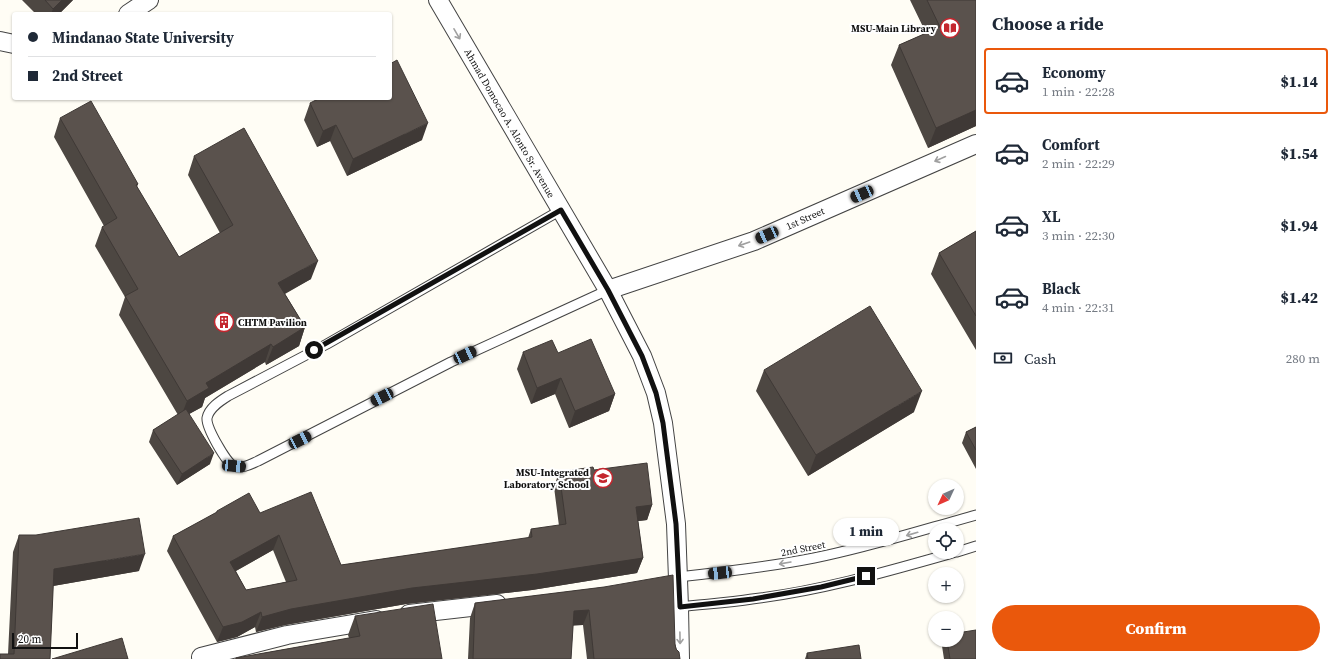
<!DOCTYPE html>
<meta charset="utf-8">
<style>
body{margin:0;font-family:"Source Serif 4",serif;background:#f2f2f3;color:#1f2937;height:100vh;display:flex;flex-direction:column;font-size:15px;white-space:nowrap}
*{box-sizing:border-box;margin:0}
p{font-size:13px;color:#747a83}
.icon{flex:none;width:22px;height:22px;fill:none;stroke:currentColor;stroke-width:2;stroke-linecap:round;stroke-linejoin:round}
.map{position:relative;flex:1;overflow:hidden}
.side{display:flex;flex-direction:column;background:#fff;width:360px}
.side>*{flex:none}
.guide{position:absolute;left:12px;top:12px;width:380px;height:88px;border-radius:4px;box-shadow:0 1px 3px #0004;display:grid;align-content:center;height:88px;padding:0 16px;background:#fff}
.needle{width:26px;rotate:226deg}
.buttons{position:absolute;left:928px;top:479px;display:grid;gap:8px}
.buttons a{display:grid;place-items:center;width:36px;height:36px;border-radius:50%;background:#fff;box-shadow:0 1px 3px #0004;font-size:20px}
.scale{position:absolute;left:12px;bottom:10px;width:66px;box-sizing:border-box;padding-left:4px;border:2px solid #111;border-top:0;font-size:11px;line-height:14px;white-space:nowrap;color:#111;-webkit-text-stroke:3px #fff;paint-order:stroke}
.end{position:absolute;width:18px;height:18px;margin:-9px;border:5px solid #111;background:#fff;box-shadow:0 0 0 2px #fff}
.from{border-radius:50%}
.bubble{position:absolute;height:28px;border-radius:14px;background:#fff;box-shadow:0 1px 3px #0004;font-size:13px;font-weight:800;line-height:28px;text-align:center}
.car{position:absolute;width:12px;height:24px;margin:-12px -6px;border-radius:5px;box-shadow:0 0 3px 1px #0007;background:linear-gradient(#222 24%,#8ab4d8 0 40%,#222 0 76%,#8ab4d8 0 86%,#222 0)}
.guide b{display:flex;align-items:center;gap:14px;height:38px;font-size:15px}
.guide b+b{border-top:1px solid #e0e1e3}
.guide i{width:10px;height:10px;background:#1f2937}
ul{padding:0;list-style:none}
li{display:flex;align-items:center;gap:12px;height:66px;margin:0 8px 6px;padding:0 8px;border:2px solid transparent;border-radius:4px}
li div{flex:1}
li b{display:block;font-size:15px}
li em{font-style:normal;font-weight:800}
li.selected{border-color:#ea580c}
li>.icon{width:36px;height:36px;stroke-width:1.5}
h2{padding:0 16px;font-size:18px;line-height:48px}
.pay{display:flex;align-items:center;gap:10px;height:44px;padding:0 16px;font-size:15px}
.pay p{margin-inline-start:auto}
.button{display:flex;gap:8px;margin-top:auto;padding:8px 16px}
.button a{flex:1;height:46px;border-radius:24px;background:#ea580c;color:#fff;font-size:16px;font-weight:800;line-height:46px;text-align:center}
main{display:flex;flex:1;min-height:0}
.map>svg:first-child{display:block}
</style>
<main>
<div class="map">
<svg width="976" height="659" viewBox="0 0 976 659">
<rect width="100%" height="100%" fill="#fffdf5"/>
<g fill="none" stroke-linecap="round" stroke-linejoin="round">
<defs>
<path id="service" d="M 561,210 L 327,344 L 228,396 C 220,401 209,408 207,418 C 206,427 226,463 234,466 C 243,469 251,464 258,461 L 451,362 L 608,290
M 957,552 L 976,546
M 678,577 C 724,572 769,567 814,558 C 869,547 922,530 976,515
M 679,607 C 704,604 728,603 752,599 C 821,591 889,571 956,552"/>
<path id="minor" d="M 438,0 L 608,290 L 642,356 L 656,393 L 663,423 L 676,524 L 679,607 L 680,659
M 128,14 L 149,0
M 0,41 L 14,44
M 608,290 L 754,241 L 976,144
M 409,614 L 497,604
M 201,657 L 287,635 L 376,620"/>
</defs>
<use href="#service" stroke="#444" stroke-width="11"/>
<use href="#minor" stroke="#444" stroke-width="20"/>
<use href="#service" stroke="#fff" stroke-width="9"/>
<use href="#minor" stroke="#fff" stroke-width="18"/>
</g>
<path fill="#4d4742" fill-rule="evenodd" d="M 22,0 L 73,0 L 59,14 L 36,14 Z
M 910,0 L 976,0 L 976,126 L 928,148 L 891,65 L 899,45 L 926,33 Z
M 310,103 L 422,140 L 347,176 L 330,141 L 317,147 L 304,120 Z
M 60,118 L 138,184 L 137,187 L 179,257 L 220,233 L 188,175 L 194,156 L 311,279 L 285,294 L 305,327 L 299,346 L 266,365 L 265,362 L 205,398 L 202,407 L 189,414 L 210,464 L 177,485 L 149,442 L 153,430 L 178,415 L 119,315 L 125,297 L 95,246 L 102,227 L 104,226 L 54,137 Z
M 976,231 L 976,350 L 931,274 L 939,253 Z
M 523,352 L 558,353 L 615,394 L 609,411 L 569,428 L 555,394 L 531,404 L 517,369 Z
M 764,370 L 914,412 L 808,476 L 756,391 Z
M 976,427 L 976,469 L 962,443 L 966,432 Z
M 594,470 L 652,505 L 647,520 L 638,521 L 643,558 L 637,573 L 532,590 L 406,604 L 285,625 L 256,632 L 255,627 L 237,637 L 217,642 L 167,551 L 173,536 L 216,513 L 217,511 L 260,513 L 341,565 L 528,538 L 531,529 L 559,526 L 554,487 L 559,472 ZM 273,550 L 286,582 L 246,590 L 236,571 Z
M 19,535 L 139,571 L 53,586 L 50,659 L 0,659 L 0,654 L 8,654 L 13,552 Z
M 604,587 L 675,644 L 680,659 L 587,659 L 583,625 L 573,625 L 571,659 L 468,659 L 470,618 L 475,603 Z
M 355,616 L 442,659 L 235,659 L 236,658 L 349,638 L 348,635 Z
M 944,640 L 957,640 L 976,659 L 944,659 L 942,646 Z
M 807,653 L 861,659 L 805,659 Z"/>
<path fill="#3f3936" d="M 62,0 L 73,0 L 59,14 L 51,14 L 53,9 Z
M 976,110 L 976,126 L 928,148 L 936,128 Z
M 428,123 L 422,140 L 347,176 L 353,159 Z
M 336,125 L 330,141 L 317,147 L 323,131 Z
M 318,261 L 311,279 L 271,301 L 278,283 Z
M 305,327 L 299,346 L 266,365 L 273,347 Z
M 271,344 L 265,362 L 205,398 L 202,407 L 180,419 L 187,401 L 206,383 Z
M 561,378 L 555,394 L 531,404 L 537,388 Z
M 922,391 L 914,412 L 808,476 L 816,455 Z
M 615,394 L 609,411 L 569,428 L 575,411 Z
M 214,453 L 210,464 L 177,485 L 182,474 Z
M 652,505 L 647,520 L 630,522 L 636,507 Z
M 279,535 L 273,550 L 225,577 L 230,562 Z
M 145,554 L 139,571 L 47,587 L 54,569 Z
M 643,558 L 637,573 L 532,590 L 406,604 L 285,625 L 256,632 L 262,617 L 291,609 L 412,588 Z
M 589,610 L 583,625 L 569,626 L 574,611 Z
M 261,612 L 255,627 L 237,637 L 217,642 L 223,627 Z"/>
<path fill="#5a524d" stroke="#3f3936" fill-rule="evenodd" d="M 45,0 L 62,0 L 53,9 Z
M 927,0 L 976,0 L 976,110 L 936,128 L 899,45 L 940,27 Z
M 397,60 L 428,123 L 353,159 L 336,125 L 323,131 L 310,103 L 320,98 L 390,98 L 390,64 Z
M 91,101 L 138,184 L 136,185 L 179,257 L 233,225 L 194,156 L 244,128 L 318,261 L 278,283 L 305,327 L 273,347 L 271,344 L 206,383 L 209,388 L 187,401 L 125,296 L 138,289 L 102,227 L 117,218 L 60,118 Z
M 976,231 L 976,316 L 939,253 Z
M 870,306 L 922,391 L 816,455 L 764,370 Z
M 591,339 L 615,394 L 575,411 L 561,378 L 537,388 L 523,352 L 552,340 L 558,353 Z
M 186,409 L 214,453 L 182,474 L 153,430 Z
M 976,427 L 976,450 L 966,432 Z
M 647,463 L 652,505 L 636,507 L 643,558 L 537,574 L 412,588 L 291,609 L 262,617 L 261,612 L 242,622 L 223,627 L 173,536 L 217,512 L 217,511 L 249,493 L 260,513 L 311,492 L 341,565 L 532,537 L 531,529 L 566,524 L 559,472 L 593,467 L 594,470 ZM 279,535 L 297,580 L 246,590 L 230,562 Z
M 139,518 L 145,554 L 54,569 L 50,659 L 0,659 L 0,654 L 14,654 L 19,535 L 36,535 Z
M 673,575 L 675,644 L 676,649 L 679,652 L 680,659 L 594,659 L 589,610 L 574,611 L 571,659 L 473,659 L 475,603 L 604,587 Z
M 433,604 L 442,659 L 236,659 L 236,658 L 360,636 L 355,616 Z
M 976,630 L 976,659 L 950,659 L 947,640 L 957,640 L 957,633 Z
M 122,638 L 128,659 L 52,659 Z
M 859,645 L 861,659 L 808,659 L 807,653 Z"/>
<defs><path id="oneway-shaft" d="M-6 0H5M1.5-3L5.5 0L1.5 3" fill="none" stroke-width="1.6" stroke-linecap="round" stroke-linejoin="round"/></defs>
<g stroke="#a0a0a0">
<use href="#oneway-shaft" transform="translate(457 34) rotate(60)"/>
<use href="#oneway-shaft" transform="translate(940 159) rotate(156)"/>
<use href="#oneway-shaft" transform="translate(744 244) rotate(161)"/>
<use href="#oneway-shaft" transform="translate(912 534) rotate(164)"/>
<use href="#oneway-shaft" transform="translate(785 563) rotate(170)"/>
<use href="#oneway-shaft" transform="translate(680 638) rotate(89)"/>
</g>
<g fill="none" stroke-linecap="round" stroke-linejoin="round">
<path stroke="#111" stroke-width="5" d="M 314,350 L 561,210 L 608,290 L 642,356 L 656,393 L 663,423 L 676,524 L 680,607 L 753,599 L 821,587 L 866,576"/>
</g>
<defs>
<symbol id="library-ring" viewBox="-11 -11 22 22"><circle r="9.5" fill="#fff" stroke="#c4262e" stroke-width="1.5"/><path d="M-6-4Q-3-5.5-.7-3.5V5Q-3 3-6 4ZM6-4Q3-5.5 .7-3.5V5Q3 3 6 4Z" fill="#c4262e"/></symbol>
<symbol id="building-ring" viewBox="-11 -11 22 22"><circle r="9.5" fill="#fff" stroke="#c4262e" stroke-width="1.5"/><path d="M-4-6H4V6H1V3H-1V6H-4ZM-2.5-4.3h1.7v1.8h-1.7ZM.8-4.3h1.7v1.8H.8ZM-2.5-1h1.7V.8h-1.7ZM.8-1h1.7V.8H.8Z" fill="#c4262e"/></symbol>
<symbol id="school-ring" viewBox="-11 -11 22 22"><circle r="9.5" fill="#fff" stroke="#c4262e" stroke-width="1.5"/><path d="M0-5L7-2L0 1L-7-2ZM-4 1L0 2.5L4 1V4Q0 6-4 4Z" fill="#c4262e"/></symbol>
</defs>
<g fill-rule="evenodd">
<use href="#library-ring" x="939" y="17" width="22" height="22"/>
<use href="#building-ring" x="213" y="311" width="22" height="22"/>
<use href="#school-ring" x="592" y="467" width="22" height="22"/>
</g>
<g text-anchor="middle" stroke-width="4" stroke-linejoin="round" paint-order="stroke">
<g font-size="10" font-weight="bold" fill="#111" stroke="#fff" text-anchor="end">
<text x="936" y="32">MSU-Main Library</text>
<text x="238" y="326" text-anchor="start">CHTM Pavilion</text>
<text x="589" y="476">MSU-Integrated<tspan x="589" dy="12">Laboratory School</tspan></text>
</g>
<g font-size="10" fill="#111" stroke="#fff">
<text transform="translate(510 123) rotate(60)" y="4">Ahmad Domocao A. Alonto Sr. Avenue</text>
<text transform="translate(805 218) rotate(-24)" y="4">1st Street</text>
<text transform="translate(803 548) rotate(-11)" y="4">2nd Street</text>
</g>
</g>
</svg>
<div class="buttons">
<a><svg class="needle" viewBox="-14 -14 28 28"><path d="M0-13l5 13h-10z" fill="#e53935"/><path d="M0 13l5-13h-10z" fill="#747a83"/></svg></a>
<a><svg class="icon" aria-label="locate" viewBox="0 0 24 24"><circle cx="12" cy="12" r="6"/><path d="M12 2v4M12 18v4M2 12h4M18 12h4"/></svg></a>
<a>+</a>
<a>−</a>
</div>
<div class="scale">20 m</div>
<i class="end from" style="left:314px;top:350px"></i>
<i class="end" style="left:866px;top:576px"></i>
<div class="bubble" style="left:833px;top:518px;width:66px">1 min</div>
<i class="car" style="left:862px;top:194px;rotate:246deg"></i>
<i class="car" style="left:767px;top:235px;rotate:246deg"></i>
<i class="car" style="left:465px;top:355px;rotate:65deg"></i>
<i class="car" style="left:382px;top:397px;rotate:243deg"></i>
<i class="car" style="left:300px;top:440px;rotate:63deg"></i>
<i class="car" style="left:234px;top:466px;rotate:95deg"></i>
<i class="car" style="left:720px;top:573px;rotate:264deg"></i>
<div class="guide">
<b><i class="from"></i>Mindanao State University</b>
<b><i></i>2nd Street</b>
</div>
</div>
<section class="side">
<h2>Choose a ride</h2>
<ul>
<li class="selected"><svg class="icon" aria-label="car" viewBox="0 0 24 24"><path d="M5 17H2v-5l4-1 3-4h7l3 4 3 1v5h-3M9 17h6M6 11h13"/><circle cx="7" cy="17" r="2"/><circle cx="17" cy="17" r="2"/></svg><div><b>Economy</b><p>1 min · 22:28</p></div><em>$1.14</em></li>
<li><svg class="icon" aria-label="car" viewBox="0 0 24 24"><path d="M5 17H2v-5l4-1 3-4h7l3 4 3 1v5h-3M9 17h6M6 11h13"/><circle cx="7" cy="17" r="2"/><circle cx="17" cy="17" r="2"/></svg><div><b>Comfort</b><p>2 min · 22:29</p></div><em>$1.54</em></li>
<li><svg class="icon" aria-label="car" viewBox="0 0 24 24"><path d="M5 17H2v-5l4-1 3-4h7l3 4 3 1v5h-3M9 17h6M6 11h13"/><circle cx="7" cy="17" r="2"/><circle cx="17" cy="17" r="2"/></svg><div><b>XL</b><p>3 min · 22:30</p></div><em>$1.94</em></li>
<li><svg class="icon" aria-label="car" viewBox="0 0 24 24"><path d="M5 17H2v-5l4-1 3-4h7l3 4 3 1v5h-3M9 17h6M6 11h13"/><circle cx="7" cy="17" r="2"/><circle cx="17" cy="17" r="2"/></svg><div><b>Black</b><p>4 min · 22:31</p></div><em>$1.42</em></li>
</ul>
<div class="pay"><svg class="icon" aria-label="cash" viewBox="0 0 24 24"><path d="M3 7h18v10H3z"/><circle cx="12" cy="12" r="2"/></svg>Cash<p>280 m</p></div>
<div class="button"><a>Confirm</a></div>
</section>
</main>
